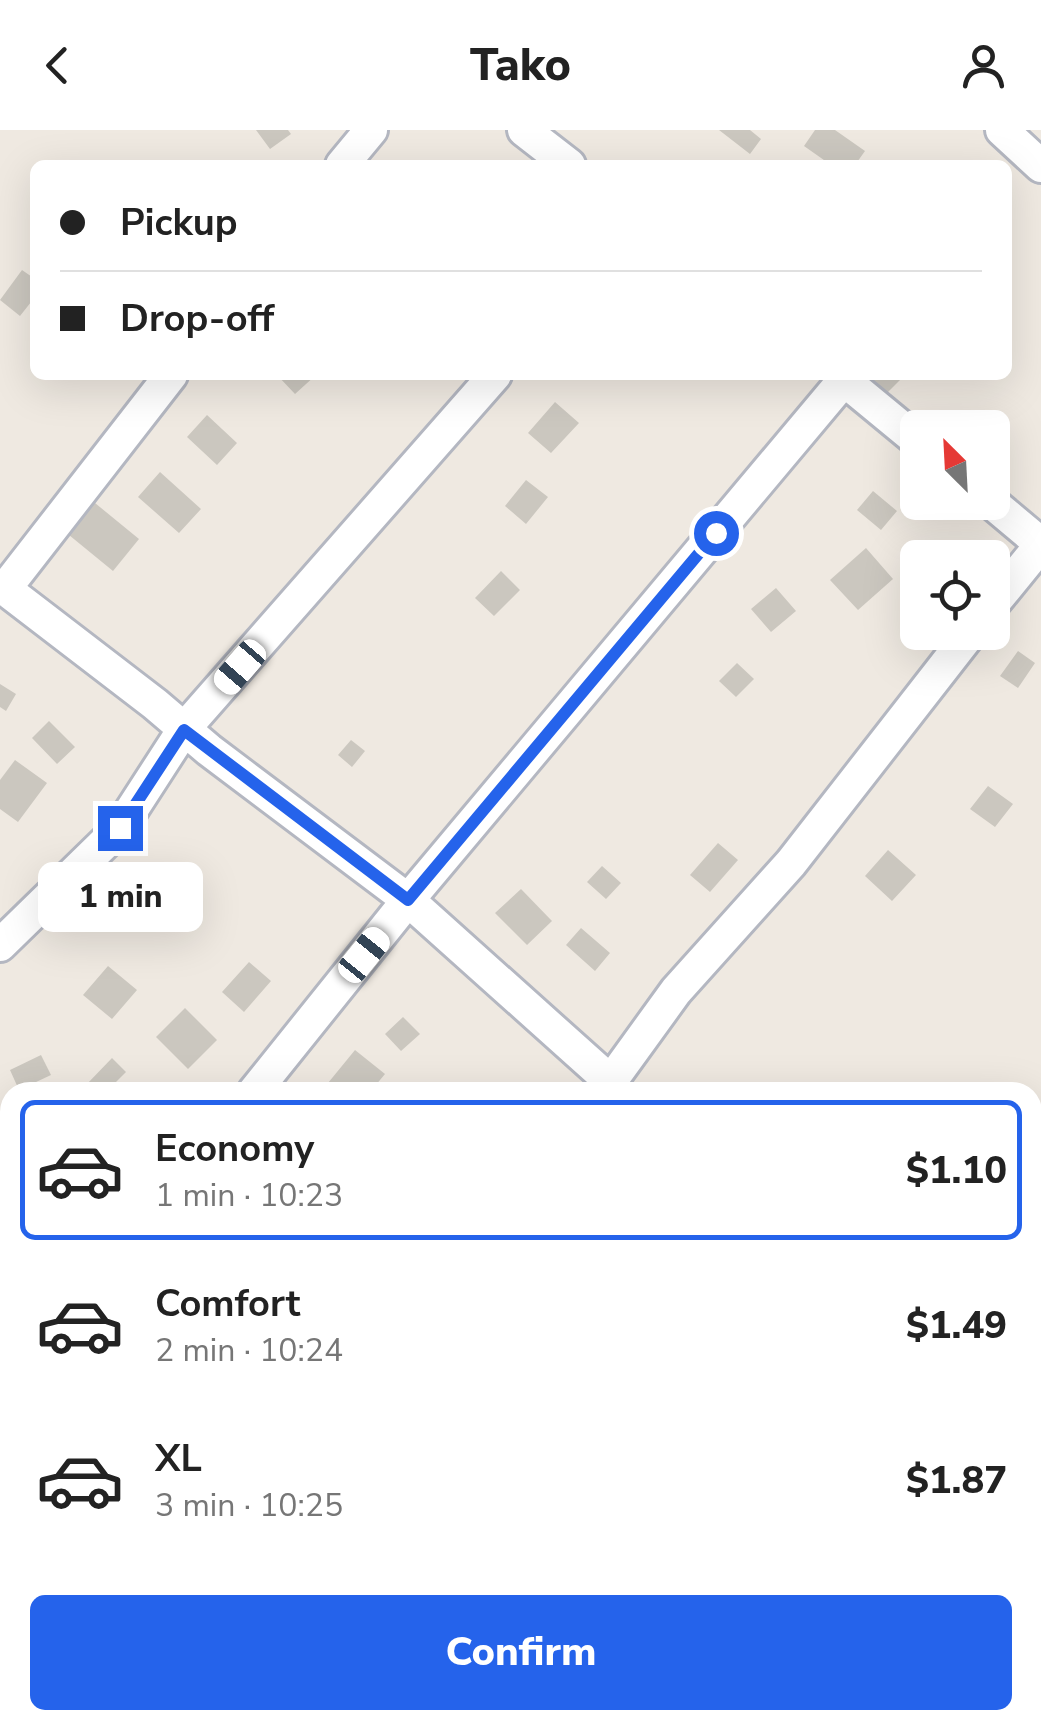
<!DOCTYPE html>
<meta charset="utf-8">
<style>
body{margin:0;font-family:"Nunito Sans",sans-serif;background:#f2f2f2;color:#222;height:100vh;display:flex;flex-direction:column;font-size:38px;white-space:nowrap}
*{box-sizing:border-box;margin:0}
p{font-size:32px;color:#767676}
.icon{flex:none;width:55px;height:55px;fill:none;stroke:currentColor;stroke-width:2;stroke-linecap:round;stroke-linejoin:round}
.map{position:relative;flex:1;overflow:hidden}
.details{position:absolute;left:0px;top:952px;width:1042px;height:648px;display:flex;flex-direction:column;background:#fff;border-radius:30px 30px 0 0;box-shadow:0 10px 40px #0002}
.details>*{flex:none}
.guide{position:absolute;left:30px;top:30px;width:982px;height:220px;border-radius:15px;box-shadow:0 10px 40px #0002;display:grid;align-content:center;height:220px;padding:0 30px;background:#fff}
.needle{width:65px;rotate:336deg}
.tools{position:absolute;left:900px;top:280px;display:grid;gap:20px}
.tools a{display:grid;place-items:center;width:110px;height:110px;border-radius:15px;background:#fff;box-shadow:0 10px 40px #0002;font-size:50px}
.end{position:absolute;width:45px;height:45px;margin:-22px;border:12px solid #2563eb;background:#fff;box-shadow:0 0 0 5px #fff}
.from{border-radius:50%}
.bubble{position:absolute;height:70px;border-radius:15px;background:#fff;box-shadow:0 10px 40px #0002;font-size:32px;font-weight:800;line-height:70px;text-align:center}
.car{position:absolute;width:30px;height:60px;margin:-30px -15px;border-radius:12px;box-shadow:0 0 8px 2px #0007;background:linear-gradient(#fff 24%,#345 0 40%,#fff 0 76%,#345 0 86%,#fff 0)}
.guide b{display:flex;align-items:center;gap:35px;height:95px;font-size:38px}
.guide b+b{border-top:2px solid #e0e0e0}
.guide i{width:25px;height:25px;background:#222}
ul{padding:18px 0 0;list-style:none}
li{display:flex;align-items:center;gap:30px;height:140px;margin:0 20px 15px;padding:0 10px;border:5px solid transparent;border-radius:15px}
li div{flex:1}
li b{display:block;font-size:38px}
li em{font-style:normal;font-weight:800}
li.selected{border-color:#2563eb}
li>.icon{width:90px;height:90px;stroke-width:1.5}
.primary-button{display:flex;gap:20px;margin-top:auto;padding:20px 30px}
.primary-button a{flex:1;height:115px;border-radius:15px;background:#2563eb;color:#fff;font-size:40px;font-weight:800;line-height:115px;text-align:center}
header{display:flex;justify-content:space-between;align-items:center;height:130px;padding:0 30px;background:#fff;font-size:45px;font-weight:800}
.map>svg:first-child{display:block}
</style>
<header><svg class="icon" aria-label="back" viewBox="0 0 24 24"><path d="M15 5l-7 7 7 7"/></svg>Tako<svg class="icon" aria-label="person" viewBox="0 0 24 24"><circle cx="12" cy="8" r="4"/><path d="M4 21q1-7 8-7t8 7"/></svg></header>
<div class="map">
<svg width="1041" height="1598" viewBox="0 0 1041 1598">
<rect width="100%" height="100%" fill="#efe9e1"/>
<path fill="#cbc7bf" d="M 256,0 L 288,0 L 291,4 L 270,19 Z
M 719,0 L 750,0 L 761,9 L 750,24 Z
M 815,0 L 835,0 L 865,21 L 855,35 L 831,35 L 804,16 Z
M 22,140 L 35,149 L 35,167 L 20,186 L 0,170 Z
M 277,245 L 316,245 L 295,264 Z
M 862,245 L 905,245 L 886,264 Z
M 555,272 L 579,293 L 551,323 L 528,303 Z
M 207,285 L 237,313 L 217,335 L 187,307 Z
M 160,342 L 201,379 L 179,403 L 138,367 Z
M 526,350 L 548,367 L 526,394 L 505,376 Z
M 873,361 L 897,381 L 881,400 L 857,380 Z
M 95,373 L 139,409 L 113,441 L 69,405 Z
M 866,418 L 893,449 L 858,480 L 830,450 Z
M 501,441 L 520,460 L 494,486 L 475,468 Z
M 776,458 L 796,481 L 771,502 L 751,479 Z
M 1018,521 L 1035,533 L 1018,558 L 1000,546 Z
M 737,533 L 754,549 L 736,567 L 719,551 Z
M 0,554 L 16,564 L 6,581 L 0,577 Z
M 49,591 L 75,617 L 57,634 L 32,608 Z
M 351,610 L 365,621 L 352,637 L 338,625 Z
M 15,630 L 47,653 L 18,692 L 0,679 L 0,650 Z
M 988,656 L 1013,674 L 995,697 L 970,679 Z
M 718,713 L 738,730 L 710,762 L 690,745 Z
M 888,720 L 916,745 L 892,771 L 865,746 Z
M 602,736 L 621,753 L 606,769 L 587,752 Z
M 521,759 L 552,791 L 527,815 L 495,783 Z
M 581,798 L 610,823 L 595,841 L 566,815 Z
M 249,832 L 271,851 L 244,882 L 222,862 Z
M 108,836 L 137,860 L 112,889 L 83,865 Z
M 185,878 L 217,910 L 188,939 L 156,907 Z
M 403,887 L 420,904 L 401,921 L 385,904 Z
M 355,920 L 385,944 L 370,962 L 339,962 L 328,953 Z
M 41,925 L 51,945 L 19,960 L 10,940 Z
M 112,928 L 126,942 L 106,962 L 94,962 L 86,955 Z
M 1037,982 L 1041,985 L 1041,1021 L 1036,1026 L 1032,1023 L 1032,987 Z"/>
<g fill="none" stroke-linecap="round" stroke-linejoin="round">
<defs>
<path id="street" d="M 524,0 L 569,35
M 1002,0 L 1041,36
M 342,35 L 371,0
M 838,245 L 918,311
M 991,372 L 1041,414
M 0,455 L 155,574 L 209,620 L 408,770 L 610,951
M 4,460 L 171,245
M 992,475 L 1041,415
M 0,815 L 120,698 L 184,599 L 495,245
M 254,962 L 408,770 L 844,250
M 603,962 L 676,861 L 791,733 L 971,502
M 0,1334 L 10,1322
M 109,1598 L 115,1590"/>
</defs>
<use href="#street" stroke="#b4b7c1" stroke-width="38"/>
<use href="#street" stroke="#fff" stroke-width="32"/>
</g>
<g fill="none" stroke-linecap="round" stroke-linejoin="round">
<path stroke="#2563eb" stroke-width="12" d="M 120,698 L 184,600 L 408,770 L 716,403"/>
</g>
</svg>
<div class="tools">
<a><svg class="needle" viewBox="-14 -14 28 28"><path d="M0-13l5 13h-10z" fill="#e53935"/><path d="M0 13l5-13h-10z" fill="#767676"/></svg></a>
<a><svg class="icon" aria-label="locate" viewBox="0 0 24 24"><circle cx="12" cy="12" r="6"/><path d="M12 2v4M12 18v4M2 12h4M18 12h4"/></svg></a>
</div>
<i class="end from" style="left:716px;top:403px"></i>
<i class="end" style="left:120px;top:698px"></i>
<div class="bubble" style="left:38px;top:732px;width:165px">1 min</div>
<i class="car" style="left:240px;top:537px;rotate:221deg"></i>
<i class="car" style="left:364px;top:825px;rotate:39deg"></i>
<div class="guide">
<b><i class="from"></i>Pickup</b>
<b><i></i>Drop-off</b>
</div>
<section class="details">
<ul>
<li class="selected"><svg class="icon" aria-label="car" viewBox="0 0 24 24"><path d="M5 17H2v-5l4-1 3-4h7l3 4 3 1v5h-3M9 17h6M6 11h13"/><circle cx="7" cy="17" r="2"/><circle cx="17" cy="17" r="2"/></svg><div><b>Economy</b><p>1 min · 10:23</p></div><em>$1.10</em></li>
<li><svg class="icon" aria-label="car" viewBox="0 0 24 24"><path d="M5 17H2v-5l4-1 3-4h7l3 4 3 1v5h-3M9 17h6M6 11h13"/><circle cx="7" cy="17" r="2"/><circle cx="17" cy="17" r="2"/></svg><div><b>Comfort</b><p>2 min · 10:24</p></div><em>$1.49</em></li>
<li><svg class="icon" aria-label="car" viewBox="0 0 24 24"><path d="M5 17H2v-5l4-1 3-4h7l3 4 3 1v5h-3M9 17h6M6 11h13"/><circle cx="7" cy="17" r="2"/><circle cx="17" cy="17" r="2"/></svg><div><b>XL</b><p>3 min · 10:25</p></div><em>$1.87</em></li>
</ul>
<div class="primary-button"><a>Confirm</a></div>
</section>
</div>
